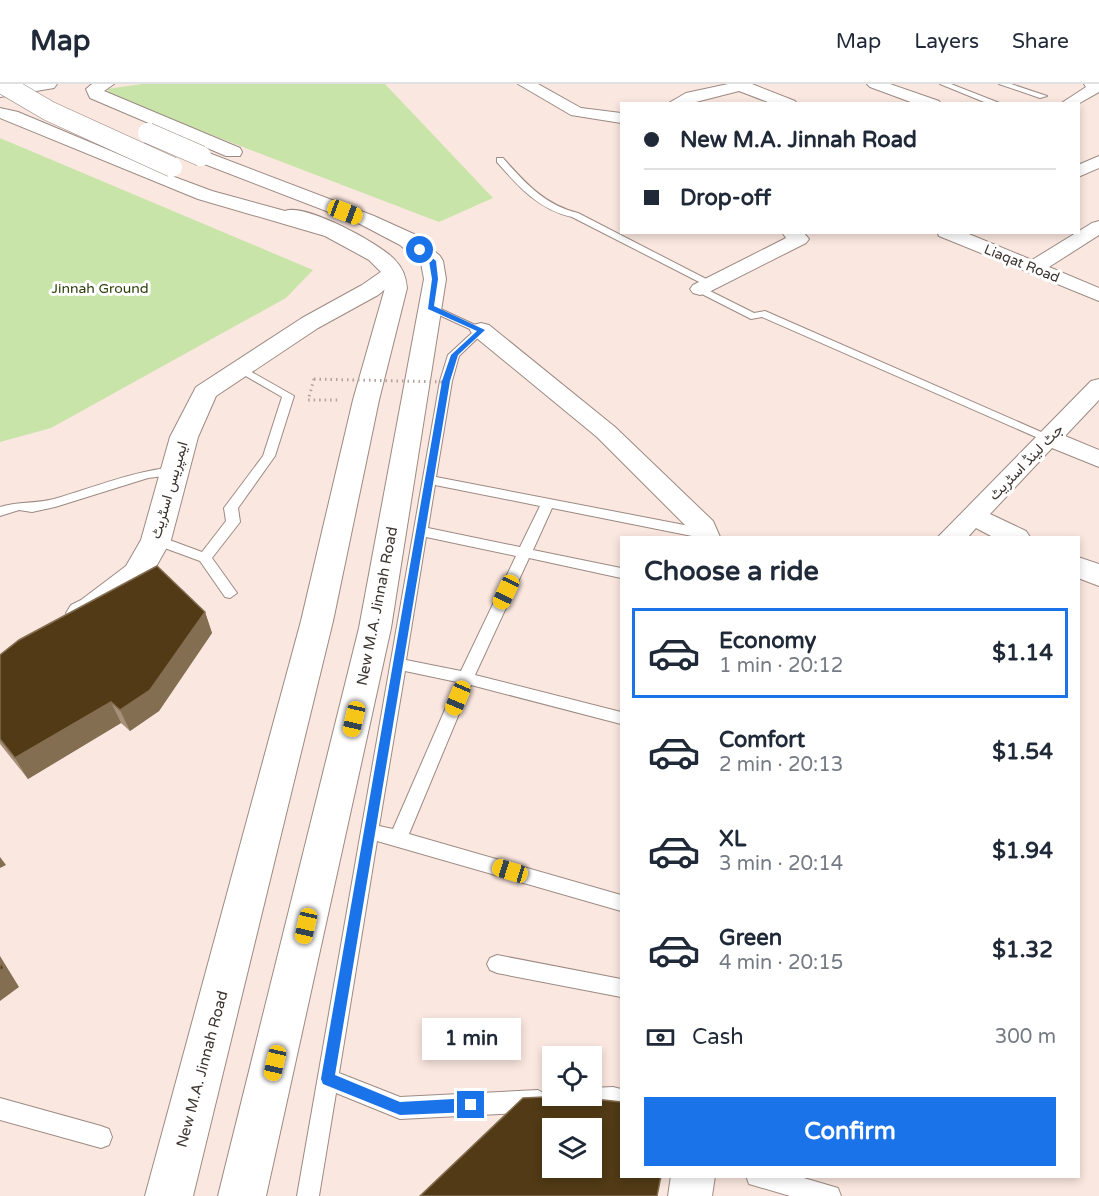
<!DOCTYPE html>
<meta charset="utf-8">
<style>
body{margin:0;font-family:"Varela Round",Vazirmatn,sans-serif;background:#f2f2f3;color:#1f2937;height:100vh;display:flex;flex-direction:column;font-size:22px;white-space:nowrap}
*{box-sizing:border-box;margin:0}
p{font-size:20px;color:#747a83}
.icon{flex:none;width:33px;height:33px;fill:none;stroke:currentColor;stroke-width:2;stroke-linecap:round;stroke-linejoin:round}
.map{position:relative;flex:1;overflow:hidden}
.side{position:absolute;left:620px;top:452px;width:460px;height:642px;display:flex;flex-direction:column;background:#fff;border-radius:0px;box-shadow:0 3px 9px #0003}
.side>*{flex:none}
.guide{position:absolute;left:620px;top:18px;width:460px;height:132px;border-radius:0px;box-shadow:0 3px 9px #0003;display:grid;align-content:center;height:132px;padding:0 24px;background:#fff}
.fabs{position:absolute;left:542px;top:962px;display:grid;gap:12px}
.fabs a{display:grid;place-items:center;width:60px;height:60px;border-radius:0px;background:#fff;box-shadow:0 3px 9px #0003;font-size:30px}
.end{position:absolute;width:27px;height:27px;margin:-14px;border:8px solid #1a73e8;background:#fff;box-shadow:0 0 0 3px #fff}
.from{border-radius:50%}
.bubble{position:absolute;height:42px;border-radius:0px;background:#fff;box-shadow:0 3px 9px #0003;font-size:20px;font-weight:800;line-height:42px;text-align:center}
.car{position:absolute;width:18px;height:36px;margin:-18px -9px;border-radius:8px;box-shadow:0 0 4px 2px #0007;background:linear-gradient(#f5c518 24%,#345 0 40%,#f5c518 0 76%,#345 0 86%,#f5c518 0)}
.guide b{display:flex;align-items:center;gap:21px;height:57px;font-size:22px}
.guide b+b{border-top:2px solid #e0e1e3}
.guide i{width:15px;height:15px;background:#1f2937}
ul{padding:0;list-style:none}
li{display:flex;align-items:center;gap:18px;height:90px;margin:0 12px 9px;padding:0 12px;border:3px solid transparent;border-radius:0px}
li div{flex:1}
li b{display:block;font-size:22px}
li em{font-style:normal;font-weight:800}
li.selected{border-color:#1a73e8}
li>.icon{width:54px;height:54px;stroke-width:1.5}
h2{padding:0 24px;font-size:27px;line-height:72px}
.pay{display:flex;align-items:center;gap:15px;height:66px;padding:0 24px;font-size:22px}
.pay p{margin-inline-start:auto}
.primary-button{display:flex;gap:12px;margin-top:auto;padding:12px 24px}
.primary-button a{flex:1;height:69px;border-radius:0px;background:#1a73e8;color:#fff;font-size:24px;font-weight:800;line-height:69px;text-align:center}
header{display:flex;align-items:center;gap:36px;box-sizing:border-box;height:84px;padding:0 30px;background:#fff;border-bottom:2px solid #e0e1e3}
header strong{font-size:28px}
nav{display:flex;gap:33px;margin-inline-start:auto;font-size:21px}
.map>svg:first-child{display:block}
</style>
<header>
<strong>Map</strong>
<nav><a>Map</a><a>Layers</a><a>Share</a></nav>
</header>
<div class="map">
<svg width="1099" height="1112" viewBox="0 0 1099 1112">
<rect width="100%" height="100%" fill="#fae7df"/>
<path fill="#c9e4a9" d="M 142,0 L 385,0 L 493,114 L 439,138 L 112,13 L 107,5 Z
M 0,54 L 313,186 L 286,214 L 51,344 L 0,358 Z"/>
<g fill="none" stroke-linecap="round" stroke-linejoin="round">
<defs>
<path id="service" d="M 940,0 L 951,0 L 1002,20 L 989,20 Z
M 999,0 L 1011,0 L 1047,12 L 1040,14 Z
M 497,74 L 503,74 C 525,99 545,121 578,129 L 716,200 L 707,202 L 572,133 C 538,125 519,103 497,78 Z
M 700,202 L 754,229 L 765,227 L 1055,354 L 1049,358 L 1045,357 L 762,233 L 751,235 L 696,207 L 695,205 Z
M 430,220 L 486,246 L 459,272 L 452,297 L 436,393 L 705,445 L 712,450 L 710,453 L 697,453 L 552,424 L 533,466 L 621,484 L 621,494 L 529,474 L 475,591 L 621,628 L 621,640 L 471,601 L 409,750 L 621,811 L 621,827 L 377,757 L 339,989 L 400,1013 L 538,1006 L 545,1010 L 549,1017 L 545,1024 L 538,1028 L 400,1035 L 336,1009 L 319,1112 L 297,1112 L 440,297 L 448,271 L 474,247 L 426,225 L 426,221 ZM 435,401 L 540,422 L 520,463 L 428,444 ZM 426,453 L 516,472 L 461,587 L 406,576 ZM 405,587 L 457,598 L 393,745 L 379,742 Z
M 241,282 L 294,312 L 275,372 L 238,424 L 240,438 L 212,474 L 237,509 L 230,514 L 225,513 L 200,477 L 151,459 L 149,456 L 156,451 L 202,468 L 226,437 L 224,424 L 263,372 L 282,313 L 237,287 L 237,283 Z
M 175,383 L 181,387 L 180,390 L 148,394 L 55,423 L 32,428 L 19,426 L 0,432 L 0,423 C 19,417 35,420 54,415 C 95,403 133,387 175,383 Z
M 497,871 L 621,895 L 621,913 L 497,889 L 490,886 L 487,880 L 490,874 Z
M 613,1003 L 621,1005 L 621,1025 C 602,1021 581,1030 564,1022 L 561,1015 L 562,1011 L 591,1011 L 591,1004 Z
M 0,1014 L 101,1042 L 109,1045 L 112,1053 L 109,1061 L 101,1064 L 0,1036 Z
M 746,1092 L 797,1092 L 838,1104 L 841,1112 L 790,1112 L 749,1100 Z"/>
<path id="minor" d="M 518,0 L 538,0 L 581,24 L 621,29 L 621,39 L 571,31 Z
M 728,0 L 752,0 L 795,17 L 797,20 L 773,20 L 739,7 L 688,20 L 667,20 L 686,9 Z
M 867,0 L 890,0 L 939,17 L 941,20 L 916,20 L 870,3 Z
M 1084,0 L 1099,0 L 1099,8 L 1078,20 L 1060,20 L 1086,3 Z
M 1099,72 L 1099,84 L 1078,93 L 1078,81 Z
M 1099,137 L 1099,151 L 1049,183 L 1099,204 L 1099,217 L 939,152 L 937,148 L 964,148 L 1032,176 L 1092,139 Z
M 782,148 L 803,148 L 809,155 L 806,159 L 707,209 L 700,211 L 693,209 L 690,205 L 693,201 L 786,154 Z
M 481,239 L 489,241 L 615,343 L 713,437 L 720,453 L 692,453 L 690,446 L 597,353 L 473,251 L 470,246 L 473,241 Z
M 1099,295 L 1099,316 L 1065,352 L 1099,366 L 1099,383 L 1052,364 L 990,430 L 1026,447 L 1030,453 L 993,453 L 976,444 L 968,453 L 938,453 L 1091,297 Z
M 1078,473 L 1099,480 L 1099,502 L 1078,494 Z
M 671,1092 L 715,1092 L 712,1112 L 668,1112 Z"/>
<path id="tertiary" d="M 393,183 L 401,185 L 404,190 L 378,211 L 318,244 L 216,312 L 198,353 L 171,456 L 148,497 L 103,532 L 82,541 L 71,537 L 66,529 L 71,521 L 81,516 L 126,482 L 141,456 L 170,353 L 196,303 L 302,234 L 362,201 L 385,185 Z"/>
<path id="primary" d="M 17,0 L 57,0 L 54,4 L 0,13 L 0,3 Z
M 92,0 L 114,0 L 104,7 L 240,64 L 242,68 L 240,72 L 226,72 L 90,14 L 86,5 Z
M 0,24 L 18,28 L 161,88 L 212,107 L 285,127 C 305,119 379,159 394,175 C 402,183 406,192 407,204 L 379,316 L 333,537 L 193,1112 L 145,1112 L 301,537 L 353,316 L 385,204 L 383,190 L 369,176 L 325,152 L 198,115 L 0,34 Z
M 201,66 L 374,132 L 416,151 L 440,172 L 443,177 L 446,195 L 391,544 L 266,1112 L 218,1112 L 359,544 L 424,195 L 421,179 L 400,161 L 360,140 L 194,76 L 191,72 L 194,68 Z"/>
</defs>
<use href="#service" stroke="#9c8a83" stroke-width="2"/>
<use href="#minor" stroke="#9c8a83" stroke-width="2"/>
<use href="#tertiary" stroke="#9c8a83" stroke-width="2"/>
<use href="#primary" stroke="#9c8a83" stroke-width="2"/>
<path stroke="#b1a29c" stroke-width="3" stroke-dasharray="1.5 4" stroke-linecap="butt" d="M 314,295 L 308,316 L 338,316"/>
<use href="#service" fill="#fff" fill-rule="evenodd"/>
<use href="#minor" fill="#fff" fill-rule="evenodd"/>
<use href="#tertiary" fill="#fff" fill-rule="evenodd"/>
<use href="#primary" fill="#fff" fill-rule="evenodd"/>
<defs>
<path id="primary-bridge" d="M 3,0 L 49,27 L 172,83
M 148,49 L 201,72"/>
</defs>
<use href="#primary-bridge" stroke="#9c8a83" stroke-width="21" stroke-linecap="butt"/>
<path stroke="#b1a29c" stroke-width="3" stroke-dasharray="1.5 4" stroke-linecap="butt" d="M 314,295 L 442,298"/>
<use href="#primary-bridge" stroke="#fff" stroke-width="20"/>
</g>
<path fill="#a6907a" d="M 205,528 L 212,549 L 159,627 L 130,647 L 121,639 L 28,695 L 0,660 L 0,571 Z"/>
<path fill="#846e52" d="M 205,528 L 212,549 L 159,627 L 130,647 L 120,626 Z
M 111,618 L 121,639 L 28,695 L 15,674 Z
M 0,773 L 6,781 L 0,784 Z
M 0,872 L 19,903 L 0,917 Z"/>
<path fill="#513a15" stroke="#846e52" stroke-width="1.5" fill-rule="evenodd" d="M 157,482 L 205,528 L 150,606 L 120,626 L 111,618 L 15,674 L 0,655 L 0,571 L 19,556 Z
M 0,878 L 4,884 L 0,887 Z
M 567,1012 L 621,1018 L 621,1092 L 661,1092 L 657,1112 L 420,1112 L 523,1014 ZM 552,1044 L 591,1044 L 591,1083 L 552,1083 Z"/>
<path fill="#1a73e8" d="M 418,165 L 422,165 L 436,177 L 438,195 L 434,222 L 485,246 L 458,271 L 450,297 L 335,991 L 400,1018 L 471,1014 L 476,1016 L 478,1021 L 476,1026 L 471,1028 L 400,1031 L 323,1000 L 321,995 L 442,297 L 451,271 L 477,247 L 428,225 L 432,195 L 429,177 L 418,168 Z"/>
<g text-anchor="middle" stroke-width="6" stroke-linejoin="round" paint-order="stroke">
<g font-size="14" fill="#3c3431" stroke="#fff">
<text transform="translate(1022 179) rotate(22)" y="5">Liaqat Road</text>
</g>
<g font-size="14" fill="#2c3f0b" stroke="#fff">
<text x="100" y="209">Jinnah Ground</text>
</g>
<g font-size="15" fill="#3c3431" stroke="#fff">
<text transform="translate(1026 378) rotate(-46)" y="5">جٹ لینڈ اسٹریٹ</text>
<text transform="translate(169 406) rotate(-74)" y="5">ایمپریس اسٹریٹ</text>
<text transform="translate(377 522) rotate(-79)" y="5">New M.A. Jinnah Road</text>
<text transform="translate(202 985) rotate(-75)" y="5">New M.A. Jinnah Road</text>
</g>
</g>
</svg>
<div class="fabs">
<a><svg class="icon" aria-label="locate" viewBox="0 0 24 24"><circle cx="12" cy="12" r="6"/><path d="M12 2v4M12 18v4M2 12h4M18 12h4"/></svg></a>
<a><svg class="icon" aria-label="layers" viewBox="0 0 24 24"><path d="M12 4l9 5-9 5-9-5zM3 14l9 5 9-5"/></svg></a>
</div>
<i class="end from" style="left:420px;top:166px"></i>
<i class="end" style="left:471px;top:1021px"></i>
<div class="bubble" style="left:422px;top:934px;width:99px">1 min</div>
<i class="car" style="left:345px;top:128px;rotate:111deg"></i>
<i class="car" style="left:506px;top:508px;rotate:205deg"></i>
<i class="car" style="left:458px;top:614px;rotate:203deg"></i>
<i class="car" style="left:354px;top:635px;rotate:193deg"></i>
<i class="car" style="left:510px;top:787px;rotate:287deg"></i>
<i class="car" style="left:306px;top:842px;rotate:193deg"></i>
<i class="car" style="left:275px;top:979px;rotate:193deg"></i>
<div class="guide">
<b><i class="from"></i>New M.A. Jinnah Road</b>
<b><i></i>Drop-off</b>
</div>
<section class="side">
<h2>Choose a ride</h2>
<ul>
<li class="selected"><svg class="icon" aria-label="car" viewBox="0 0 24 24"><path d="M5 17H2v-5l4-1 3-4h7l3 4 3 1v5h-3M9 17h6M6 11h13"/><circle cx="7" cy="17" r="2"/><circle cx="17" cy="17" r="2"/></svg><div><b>Economy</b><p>1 min · 20:12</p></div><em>$1.14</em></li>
<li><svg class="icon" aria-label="car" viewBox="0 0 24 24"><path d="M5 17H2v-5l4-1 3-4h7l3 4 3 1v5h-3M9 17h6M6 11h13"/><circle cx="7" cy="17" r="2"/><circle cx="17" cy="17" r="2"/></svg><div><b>Comfort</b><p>2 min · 20:13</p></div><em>$1.54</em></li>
<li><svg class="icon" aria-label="car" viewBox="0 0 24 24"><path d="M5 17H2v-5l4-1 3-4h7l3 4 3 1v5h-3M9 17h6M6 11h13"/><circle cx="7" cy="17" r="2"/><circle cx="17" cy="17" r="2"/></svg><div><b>XL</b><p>3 min · 20:14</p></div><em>$1.94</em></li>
<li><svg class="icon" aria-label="car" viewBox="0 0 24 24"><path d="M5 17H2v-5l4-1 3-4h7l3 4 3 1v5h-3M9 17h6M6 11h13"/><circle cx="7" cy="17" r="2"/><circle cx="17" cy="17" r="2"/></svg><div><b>Green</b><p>4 min · 20:15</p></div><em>$1.32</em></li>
</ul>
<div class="pay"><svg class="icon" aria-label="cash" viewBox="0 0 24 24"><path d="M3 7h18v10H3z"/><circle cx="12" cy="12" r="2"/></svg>Cash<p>300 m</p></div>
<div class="primary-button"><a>Confirm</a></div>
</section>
</div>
